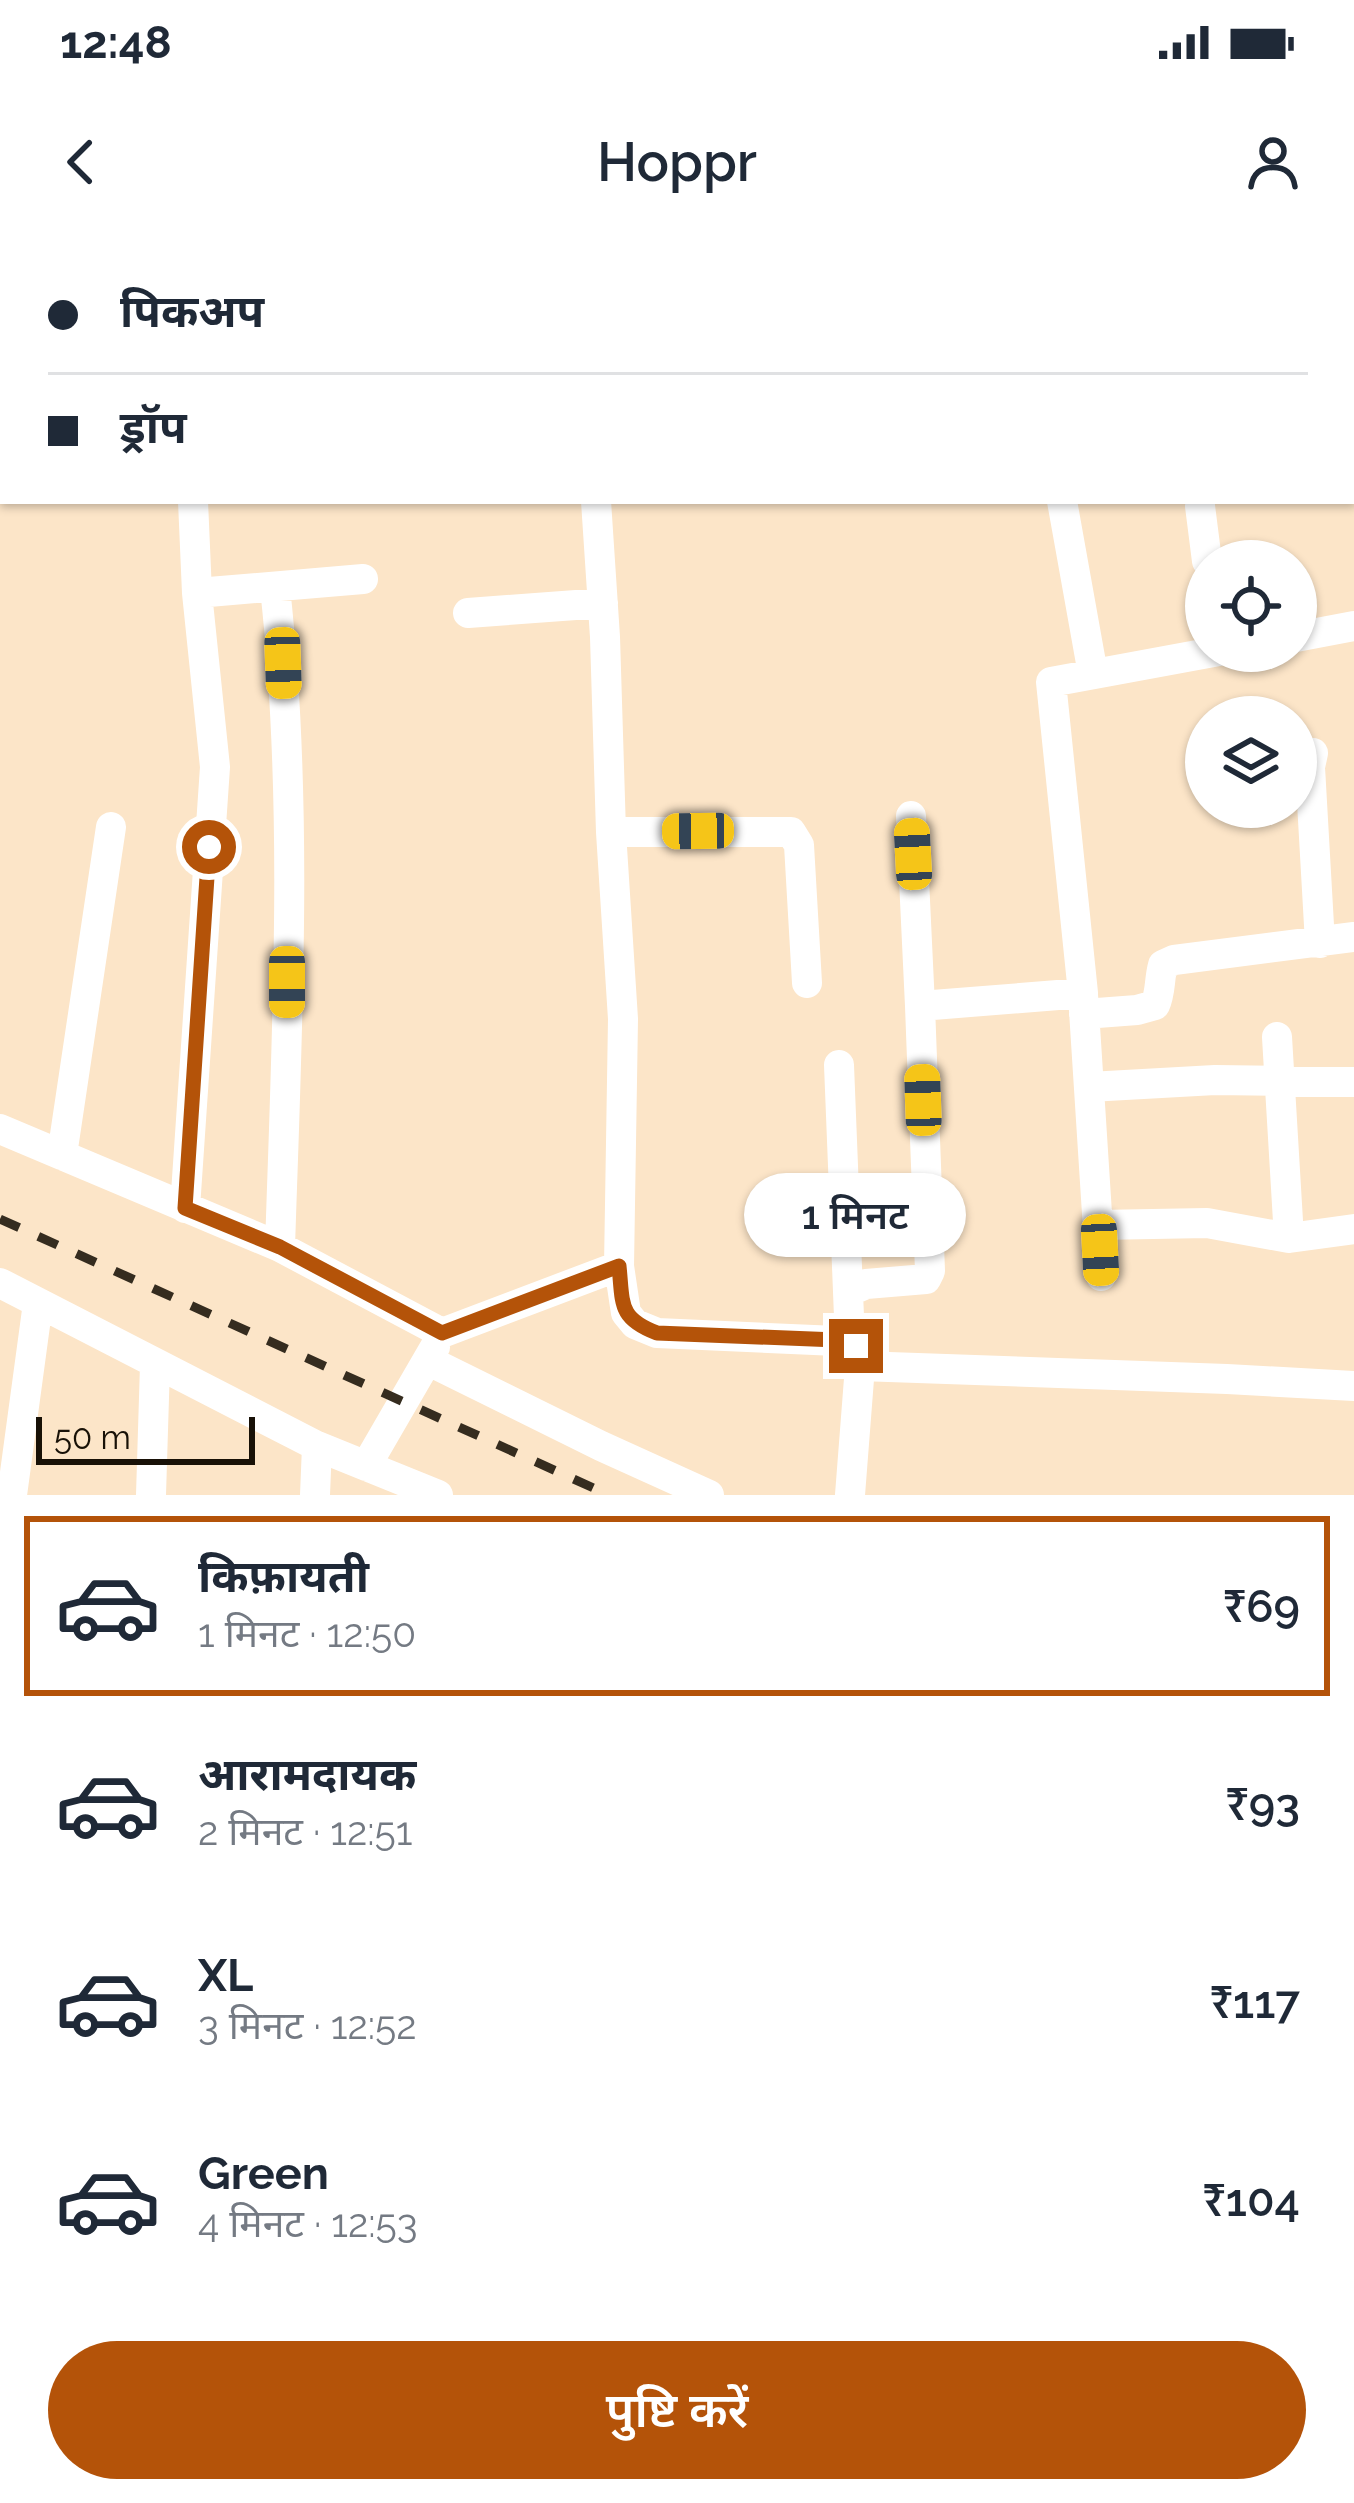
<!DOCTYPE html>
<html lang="hi">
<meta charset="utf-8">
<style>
body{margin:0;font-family:Raleway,"Noto Sans Devanagari",sans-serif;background:#f6f6f7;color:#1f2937;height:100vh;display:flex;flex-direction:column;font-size:45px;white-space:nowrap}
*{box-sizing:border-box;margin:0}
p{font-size:39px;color:#747a83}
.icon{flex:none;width:66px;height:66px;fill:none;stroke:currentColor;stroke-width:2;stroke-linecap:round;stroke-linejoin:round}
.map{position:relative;height:1255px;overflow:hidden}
.details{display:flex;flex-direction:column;background:#fff;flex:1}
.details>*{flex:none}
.guide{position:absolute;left:0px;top:0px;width:1356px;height:264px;box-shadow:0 3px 9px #0004;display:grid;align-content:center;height:264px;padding:0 48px;background:#fff}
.controls{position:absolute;left:1185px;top:300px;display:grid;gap:24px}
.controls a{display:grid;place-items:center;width:132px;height:132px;border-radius:50%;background:#fff;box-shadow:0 3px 9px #0004;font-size:60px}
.scale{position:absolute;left:36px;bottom:30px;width:219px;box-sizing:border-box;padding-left:12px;border:6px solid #181107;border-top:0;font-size:33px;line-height:42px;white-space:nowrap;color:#181107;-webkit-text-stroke:9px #fce5c8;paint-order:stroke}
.end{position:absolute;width:54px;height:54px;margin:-27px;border:15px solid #b45309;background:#fff;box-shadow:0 0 0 6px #fff}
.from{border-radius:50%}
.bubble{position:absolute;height:84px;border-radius:42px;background:#fff;box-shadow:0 3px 9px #0004;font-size:39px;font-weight:600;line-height:84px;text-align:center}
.car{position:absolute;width:36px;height:72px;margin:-36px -18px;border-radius:15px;box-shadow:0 0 9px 3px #0007;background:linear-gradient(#f5c518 24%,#345 0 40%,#f5c518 0 76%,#345 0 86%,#f5c518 0)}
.guide b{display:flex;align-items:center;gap:42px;height:114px;font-size:45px}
.guide b+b{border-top:3px solid #e0e1e3}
.guide i{width:30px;height:30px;background:#1f2937}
ul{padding:21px 0 0;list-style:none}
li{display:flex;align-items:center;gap:36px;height:180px;margin:0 24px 18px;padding:0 24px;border:6px solid transparent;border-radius:0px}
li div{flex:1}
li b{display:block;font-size:45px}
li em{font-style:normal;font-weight:600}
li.selected{border-color:#b45309}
li>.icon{width:108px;height:108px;stroke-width:1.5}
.action{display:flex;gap:24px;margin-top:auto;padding:24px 48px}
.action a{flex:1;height:138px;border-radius:72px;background:#b45309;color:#fff;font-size:48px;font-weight:600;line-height:138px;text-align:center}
.status{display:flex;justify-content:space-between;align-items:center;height:84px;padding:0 60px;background:#fff;direction:ltr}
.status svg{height:33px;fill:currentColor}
header{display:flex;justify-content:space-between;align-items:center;height:156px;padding:0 48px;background:#fff;font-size:54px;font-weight:600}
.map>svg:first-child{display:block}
</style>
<div class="status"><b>12:48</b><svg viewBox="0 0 49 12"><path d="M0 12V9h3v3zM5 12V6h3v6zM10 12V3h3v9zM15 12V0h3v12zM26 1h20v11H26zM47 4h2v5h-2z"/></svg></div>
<header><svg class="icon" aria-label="back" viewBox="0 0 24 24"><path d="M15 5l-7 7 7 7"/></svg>Hoppr<svg class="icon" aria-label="person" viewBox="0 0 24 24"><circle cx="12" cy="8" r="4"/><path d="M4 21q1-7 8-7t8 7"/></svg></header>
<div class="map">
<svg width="1354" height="1255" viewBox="0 0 1354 1255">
<rect width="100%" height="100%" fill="#fce5c8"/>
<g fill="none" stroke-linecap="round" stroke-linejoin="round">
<path stroke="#fff" stroke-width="30" d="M 558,0 L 558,3
M 696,0 L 696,3
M 936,0 L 936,3
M 1221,0 L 1222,3
M 1329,0 L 1334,3
M 411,1 L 411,0
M 1353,14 L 1354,14
M 596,261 L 605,397 L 611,592 L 623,779 L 619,1026 L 626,1073 L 635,1084 L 657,1093 L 837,1101 L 856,1106 L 860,1126 L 850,1255
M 1062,261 L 1093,434
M 1200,266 L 1207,321
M 275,348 C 299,564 287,790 280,1007
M 197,353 L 363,339
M 468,373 L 603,363
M 1296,397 L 1354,386
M 1313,513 L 1310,527 L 1320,703
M 911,576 L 920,766
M 611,592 L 791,592 L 799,605 L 807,743
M 1083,755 L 1101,1036
M 1084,774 L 1137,770 L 1155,765 C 1161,752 1159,739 1163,725 L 1174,720 L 1354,697
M 1277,797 L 1289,998
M 839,825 L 850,1102
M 1089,847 L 1215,840 L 1354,842
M 0,889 L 280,1007 L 442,1093 L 619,1026
M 62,915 L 111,587
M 185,968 L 215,527 L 197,353 L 193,261
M 1098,985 L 1207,983 L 1289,998 L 1354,989
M 0,1043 L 317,1206 L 438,1255
M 848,1052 L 866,1044 L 926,1039 L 930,1031 L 920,766 L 1083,753 L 1051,442 L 1219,411
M 429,1121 L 601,1206 L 709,1255
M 860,1126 L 1227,1139 L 1354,1146
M 366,1226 L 435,1107
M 12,1255 L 38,1063
M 151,1255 L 155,1125
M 315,1255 L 317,1206"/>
<path stroke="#352c1f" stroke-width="9" stroke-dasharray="21 21" stroke-linecap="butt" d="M 0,979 L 609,1255"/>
</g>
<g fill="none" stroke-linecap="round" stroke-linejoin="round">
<path stroke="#b45309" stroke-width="15" d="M 209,607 L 185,968 L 280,1007 L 442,1093 L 619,1026 C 623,1064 618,1078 657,1093 L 837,1100 L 856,1106"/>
</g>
</svg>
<div class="controls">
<a><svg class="icon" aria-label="locate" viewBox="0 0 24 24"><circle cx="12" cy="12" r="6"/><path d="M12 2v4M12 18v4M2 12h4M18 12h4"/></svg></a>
<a><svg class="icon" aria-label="layers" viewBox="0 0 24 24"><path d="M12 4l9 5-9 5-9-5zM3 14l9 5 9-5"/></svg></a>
</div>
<div class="scale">50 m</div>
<i class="end from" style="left:209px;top:607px"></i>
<i class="end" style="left:856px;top:1106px"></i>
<div class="bubble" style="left:744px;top:933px;width:222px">1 मिनट</div>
<i class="car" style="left:283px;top:423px;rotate:178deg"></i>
<i class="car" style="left:698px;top:591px;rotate:269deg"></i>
<i class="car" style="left:913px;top:614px;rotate:357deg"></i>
<i class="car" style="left:287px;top:742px;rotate:180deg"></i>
<i class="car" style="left:923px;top:860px;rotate:358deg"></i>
<i class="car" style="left:1100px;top:1010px;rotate:177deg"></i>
<div class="guide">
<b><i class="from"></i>पिकअप</b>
<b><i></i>ड्रॉप</b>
</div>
</div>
<section class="details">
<ul>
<li class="selected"><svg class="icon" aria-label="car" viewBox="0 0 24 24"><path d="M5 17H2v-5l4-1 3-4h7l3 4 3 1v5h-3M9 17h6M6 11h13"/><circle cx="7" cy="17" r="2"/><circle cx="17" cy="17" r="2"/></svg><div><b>किफ़ायती</b><p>1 मिनट · 12:50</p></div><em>₹69</em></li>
<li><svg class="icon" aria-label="car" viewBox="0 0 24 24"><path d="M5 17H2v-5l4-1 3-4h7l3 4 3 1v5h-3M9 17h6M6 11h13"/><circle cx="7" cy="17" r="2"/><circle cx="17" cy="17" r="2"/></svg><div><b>आरामदायक</b><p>2 मिनट · 12:51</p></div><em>₹93</em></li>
<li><svg class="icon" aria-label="car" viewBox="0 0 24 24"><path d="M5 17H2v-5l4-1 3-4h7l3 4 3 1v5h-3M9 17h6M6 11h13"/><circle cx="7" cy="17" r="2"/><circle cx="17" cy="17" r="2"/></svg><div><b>XL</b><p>3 मिनट · 12:52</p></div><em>₹117</em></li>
<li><svg class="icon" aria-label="car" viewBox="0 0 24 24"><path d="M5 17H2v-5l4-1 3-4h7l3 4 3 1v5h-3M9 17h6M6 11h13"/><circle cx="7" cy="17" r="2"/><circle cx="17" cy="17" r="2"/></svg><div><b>Green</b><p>4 मिनट · 12:53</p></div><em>₹104</em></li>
</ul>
<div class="action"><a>पुष्टि करें</a></div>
</section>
